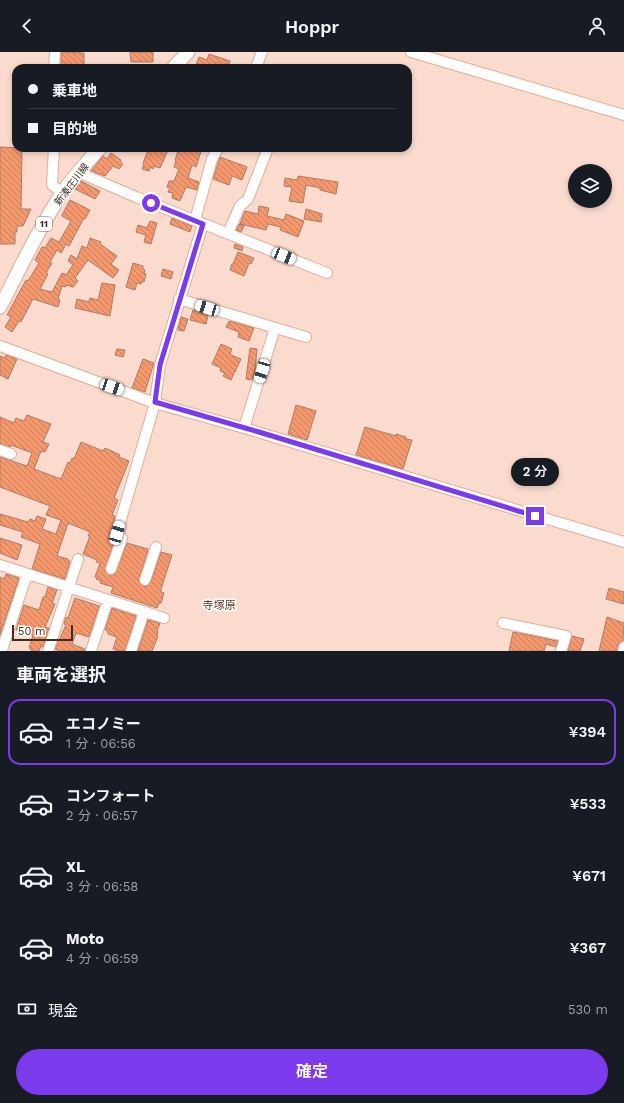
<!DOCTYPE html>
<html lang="ja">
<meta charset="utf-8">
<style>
body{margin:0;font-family:"Work Sans","Noto Sans JP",sans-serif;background:#242831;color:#f1f3f6;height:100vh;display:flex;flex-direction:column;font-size:15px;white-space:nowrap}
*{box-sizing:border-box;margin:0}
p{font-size:13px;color:#9ea1a6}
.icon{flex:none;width:22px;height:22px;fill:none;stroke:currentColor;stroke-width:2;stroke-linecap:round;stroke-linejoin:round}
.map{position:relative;height:599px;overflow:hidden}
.drawer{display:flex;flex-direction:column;background:#171b24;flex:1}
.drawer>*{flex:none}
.banner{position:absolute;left:12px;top:12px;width:400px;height:88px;border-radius:12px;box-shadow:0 2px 6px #0003;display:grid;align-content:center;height:88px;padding:0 16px;background:#171b24}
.tools{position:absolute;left:568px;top:112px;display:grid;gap:8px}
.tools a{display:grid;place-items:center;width:44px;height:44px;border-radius:50%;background:#171b24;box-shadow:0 2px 6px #0003;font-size:20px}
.scale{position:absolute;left:12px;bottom:10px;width:61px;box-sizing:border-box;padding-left:4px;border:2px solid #402c23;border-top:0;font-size:11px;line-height:14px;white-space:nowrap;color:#402c23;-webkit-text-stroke:3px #fff;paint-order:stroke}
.end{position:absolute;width:18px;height:18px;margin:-9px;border:5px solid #7c3aed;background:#fff;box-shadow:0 0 0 2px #fff}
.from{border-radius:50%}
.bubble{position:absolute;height:28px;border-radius:14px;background:#171b24;box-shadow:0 2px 6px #0003;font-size:13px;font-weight:600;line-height:28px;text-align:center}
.car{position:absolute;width:12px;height:24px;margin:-12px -6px;border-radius:5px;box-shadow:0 0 3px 1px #0007;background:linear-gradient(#fff 24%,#345 0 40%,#fff 0 76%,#345 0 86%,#fff 0)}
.banner b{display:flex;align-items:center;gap:14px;height:38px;font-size:15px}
.banner b+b{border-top:1px solid #363941}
.banner i{width:10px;height:10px;background:#f1f3f6}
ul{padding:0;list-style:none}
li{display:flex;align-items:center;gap:12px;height:66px;margin:0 8px 6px;padding:0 8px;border:2px solid transparent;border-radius:12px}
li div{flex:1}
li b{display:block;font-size:15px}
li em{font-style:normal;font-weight:600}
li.current{border-color:#7c3aed}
li>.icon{width:36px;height:36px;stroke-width:1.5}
h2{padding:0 16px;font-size:18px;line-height:48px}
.pay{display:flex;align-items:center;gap:10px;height:44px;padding:0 16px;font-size:15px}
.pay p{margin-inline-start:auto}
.button{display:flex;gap:8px;margin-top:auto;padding:8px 16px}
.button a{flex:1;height:46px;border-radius:24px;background:#7c3aed;color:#fff;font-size:16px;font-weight:600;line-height:46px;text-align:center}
header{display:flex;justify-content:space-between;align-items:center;height:52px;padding:0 16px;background:#171b24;font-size:18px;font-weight:600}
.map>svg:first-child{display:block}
</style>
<header><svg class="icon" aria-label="back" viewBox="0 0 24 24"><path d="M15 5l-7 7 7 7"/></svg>Hoppr<svg class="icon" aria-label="person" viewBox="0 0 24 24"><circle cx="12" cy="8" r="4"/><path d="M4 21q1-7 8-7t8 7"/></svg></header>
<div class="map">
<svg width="624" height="599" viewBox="0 0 624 599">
<defs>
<pattern id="building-back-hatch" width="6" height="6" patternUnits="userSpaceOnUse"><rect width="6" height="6" fill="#f6986e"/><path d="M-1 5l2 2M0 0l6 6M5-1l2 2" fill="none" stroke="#c97c5a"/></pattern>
</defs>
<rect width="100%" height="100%" fill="#fbdbce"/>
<path fill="url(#building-back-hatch)" stroke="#ab7c67" d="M 61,0 L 84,1 L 84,16 L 61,16 Z
M 130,0 L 153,0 L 153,10 L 131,10 Z
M 209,2 L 230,9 L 228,16 L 195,16 L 199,5 L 207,8 Z
M 0,95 L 22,96 L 21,157 L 31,157 L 23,174 L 17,174 L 17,180 L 15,180 L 15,192 L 0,192 Z
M 149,96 L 169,96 L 160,116 L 154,114 L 153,117 L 150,115 L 149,119 L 142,117 L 144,112 L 143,111 Z
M 179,96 L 202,96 L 196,115 L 192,113 L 188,126 L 199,130 L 197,138 L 186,135 L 180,149 L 172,146 L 173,141 L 168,140 L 170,136 L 167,135 L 169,129 L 174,129 L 179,117 L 174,115 L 176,108 L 175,108 Z
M 111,101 L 121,108 L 120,110 L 123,112 L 119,117 L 113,114 L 105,124 L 91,119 L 103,104 L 107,107 Z
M 220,105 L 247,115 L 242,128 L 232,124 L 229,133 L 213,127 Z
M 298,124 L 338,130 L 336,142 L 320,138 L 320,136 L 306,133 L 303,151 L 289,149 L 292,135 L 284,134 L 285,126 L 297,128 Z
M 81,129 L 100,139 L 95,147 L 75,137 Z
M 70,148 L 90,158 L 85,167 L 84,166 L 69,194 L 66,192 L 61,201 L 57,198 L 50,210 L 52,211 L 46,221 L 48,222 L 40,237 L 52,240 L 62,221 L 65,222 L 65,224 L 73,213 L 68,209 L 71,203 L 77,207 L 82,194 L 87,196 L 90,186 L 101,190 L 100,192 L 117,204 L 111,212 L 119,218 L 113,226 L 88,208 L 75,226 L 78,229 L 73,235 L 67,233 L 65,235 L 62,234 L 58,247 L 60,248 L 58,255 L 33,247 L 21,270 L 19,269 L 12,280 L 5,275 L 11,265 L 7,263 L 26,228 L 28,229 L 39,211 L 35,208 L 42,195 L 45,196 L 51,186 L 59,190 L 71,169 L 62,164 L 62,163 Z
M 259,154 L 269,156 L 267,164 L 284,168 L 286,162 L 304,169 L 298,185 L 280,178 L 281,175 L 268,172 L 266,178 L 240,172 L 245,159 L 258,162 Z
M 306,157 L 322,162 L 321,170 L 304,167 Z
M 172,166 L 192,174 L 190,180 L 170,172 Z
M 150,169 L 157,171 L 151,192 L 144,190 L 146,183 L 136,180 L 138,173 L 147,176 Z
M 239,172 L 244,174 L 241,180 L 236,178 Z
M 235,192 L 243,195 L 242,199 L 234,196 Z
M 238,200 L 254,206 L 251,212 L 249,211 L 244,224 L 230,218 L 232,212 L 233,212 Z
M 133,211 L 143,214 L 143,217 L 145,218 L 144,221 L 146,222 L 144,230 L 142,229 L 141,232 L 137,231 L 135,238 L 126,235 Z
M 163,217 L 173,220 L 171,227 L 161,224 Z
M 102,231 L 115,233 L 110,264 L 75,256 L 77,247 L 89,250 L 90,246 L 98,248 Z
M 193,258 L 208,263 L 206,272 L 190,268 Z
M 181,265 L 188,267 L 184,279 L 178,278 Z
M 229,269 L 254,276 L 249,289 L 238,285 L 239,280 L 226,275 Z
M 221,292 L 232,297 L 230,302 L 231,303 L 241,307 L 231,328 L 223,324 L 225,321 L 220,319 L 221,316 L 212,312 Z
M 250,296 L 257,297 L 255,318 L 252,328 L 246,327 Z
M 117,297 L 125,298 L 123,305 L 115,303 Z
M 6,303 L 17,307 L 8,327 L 0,323 L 0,304 L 5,306 Z
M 143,307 L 154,311 L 145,340 L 132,336 Z
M 296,353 L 316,359 L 307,388 L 288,382 Z
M 27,363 L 51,372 L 43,390 L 49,392 L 45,400 L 41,399 L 34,417 L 61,427 L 68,410 L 70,411 L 72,406 L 74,407 L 81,390 L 103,399 L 105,396 L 120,403 L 119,405 L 129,409 L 114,446 L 118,448 L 112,463 L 115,464 L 110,488 L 114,489 L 105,519 L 109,523 L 115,522 L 127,491 L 148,497 L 139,529 L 143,534 L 147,534 L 151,530 L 161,500 L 172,503 L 161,537 L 161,540 L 164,541 L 161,551 L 159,551 L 157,556 L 111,541 L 113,535 L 100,531 L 101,529 L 96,527 L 97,526 L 95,525 L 100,511 L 96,510 L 97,508 L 83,502 L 90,484 L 88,484 L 90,480 L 68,471 L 57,504 L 68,507 L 68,509 L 70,509 L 65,527 L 32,517 L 40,492 L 21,485 L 23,480 L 0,473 L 0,462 L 28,470 L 30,467 L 35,469 L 37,464 L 46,467 L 42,477 L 56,482 L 61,468 L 46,463 L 50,454 L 0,435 L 0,405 L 27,414 L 32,401 L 11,393 L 10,395 L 0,392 L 0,365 L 14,371 L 16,366 L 24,369 Z
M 365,375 L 396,384 L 396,382 L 406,385 L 406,387 L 412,388 L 403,417 L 356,403 Z
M 0,486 L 22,493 L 17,508 L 0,501 Z
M 6,522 L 19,526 L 0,583 L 0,525 L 4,527 Z
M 48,535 L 57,538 L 52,551 L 55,552 L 45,575 L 49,576 L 43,595 L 41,594 L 39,599 L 31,599 L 31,597 L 29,596 L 33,583 L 16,578 L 24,553 L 39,558 L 43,545 L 45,545 Z
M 609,536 L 624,540 L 624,552 L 606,547 Z
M 75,546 L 99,554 L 89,585 L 76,581 L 72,592 L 85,597 L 85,599 L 60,599 L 55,597 L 66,573 L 64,572 L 66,565 L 68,566 Z
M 112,556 L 136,564 L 125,599 L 118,599 L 113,597 L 117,585 L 108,582 L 108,579 L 105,578 Z
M 607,565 L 624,571 L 623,589 L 619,591 L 617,599 L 599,599 Z
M 148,568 L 160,571 L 157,579 L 158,580 L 157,583 L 158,584 L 152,599 L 138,599 Z
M 513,580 L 558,589 L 556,595 L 546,592 L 544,599 L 509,599 Z
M 572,584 L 584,587 L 580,599 L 568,599 Z"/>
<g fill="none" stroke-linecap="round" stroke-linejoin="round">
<defs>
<path id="minor" d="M 411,0 L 624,63
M 54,16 L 55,0
M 256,16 L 262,0
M 54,96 L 52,133 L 62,140
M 78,120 L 136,145 L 327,221
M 195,168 L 212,107 L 218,96
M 228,181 L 240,154 L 248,147 L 268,96
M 179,247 L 306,285
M 0,294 L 155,351 L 244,376 L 624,490
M 244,376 L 275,276
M 0,398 L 11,402
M 117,481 L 155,351 L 160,313 L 203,172
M 0,513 L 164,566
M 111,517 L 122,486
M 145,528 L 156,495
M 503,571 L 566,584 L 561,599
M 2,598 L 27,522
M 48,599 L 78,507
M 91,599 L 108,548
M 131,599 L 144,560
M 623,599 L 624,595"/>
<path id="major" d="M 173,16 L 188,0
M 0,255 C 20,217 38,177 62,141 C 73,125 87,110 100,96"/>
</defs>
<use href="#minor" stroke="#e0ae98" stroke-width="12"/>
<use href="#major" stroke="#e0ae98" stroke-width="15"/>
<use href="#minor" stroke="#fff" stroke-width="10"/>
<use href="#major" stroke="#fff" stroke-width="13"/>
</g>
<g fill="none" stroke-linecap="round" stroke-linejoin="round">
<path stroke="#7c3aed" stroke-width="5" d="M 151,151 L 203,172 L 160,313 L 155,350 L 259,380 L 535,464"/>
</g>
<g text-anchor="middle" stroke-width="3" stroke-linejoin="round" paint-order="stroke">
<rect fill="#fff" stroke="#796b65" stroke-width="1" x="36" y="165" width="16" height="14" rx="3"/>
<g font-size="9" font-weight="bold" fill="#402c23">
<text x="44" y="175">11</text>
</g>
<g font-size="10" fill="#402c23" stroke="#fff">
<text transform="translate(71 132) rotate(-53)" y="4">新湊庄川線</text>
</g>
<g font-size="11" fill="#653b29" stroke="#fff">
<text x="219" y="557">寺塚原</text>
</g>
</g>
</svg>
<div class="tools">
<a><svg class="icon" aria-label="layers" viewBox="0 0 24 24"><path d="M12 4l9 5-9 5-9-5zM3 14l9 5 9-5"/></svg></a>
</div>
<div class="scale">50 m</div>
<i class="end from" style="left:151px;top:151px"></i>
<i class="end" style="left:535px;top:464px"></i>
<div class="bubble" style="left:511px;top:406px;width:48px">2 分</div>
<i class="car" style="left:284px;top:204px;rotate:112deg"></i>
<i class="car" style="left:207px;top:256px;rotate:287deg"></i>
<i class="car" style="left:262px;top:319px;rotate:197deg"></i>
<i class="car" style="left:112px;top:335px;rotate:109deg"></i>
<i class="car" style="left:117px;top:481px;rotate:16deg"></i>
<div class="banner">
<b><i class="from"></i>乗車地</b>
<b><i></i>目的地</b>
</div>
</div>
<section class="drawer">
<h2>車両を選択</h2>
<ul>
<li class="current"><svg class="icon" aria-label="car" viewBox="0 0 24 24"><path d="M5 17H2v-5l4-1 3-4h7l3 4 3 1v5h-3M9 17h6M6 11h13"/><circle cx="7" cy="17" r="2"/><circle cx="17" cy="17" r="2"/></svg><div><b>エコノミー</b><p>1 分 · 06:56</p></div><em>¥394</em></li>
<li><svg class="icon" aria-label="car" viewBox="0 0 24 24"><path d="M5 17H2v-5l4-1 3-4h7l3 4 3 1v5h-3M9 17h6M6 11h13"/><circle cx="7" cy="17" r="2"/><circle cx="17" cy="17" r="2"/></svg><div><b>コンフォート</b><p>2 分 · 06:57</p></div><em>¥533</em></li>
<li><svg class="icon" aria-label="car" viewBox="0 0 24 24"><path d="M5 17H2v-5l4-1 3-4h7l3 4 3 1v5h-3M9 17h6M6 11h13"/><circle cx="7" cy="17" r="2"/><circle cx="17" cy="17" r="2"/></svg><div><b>XL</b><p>3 分 · 06:58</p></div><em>¥671</em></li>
<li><svg class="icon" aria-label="car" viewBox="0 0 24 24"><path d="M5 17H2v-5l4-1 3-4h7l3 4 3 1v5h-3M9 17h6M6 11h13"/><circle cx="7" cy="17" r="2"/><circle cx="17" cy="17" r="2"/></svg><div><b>Moto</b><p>4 分 · 06:59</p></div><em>¥367</em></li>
</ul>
<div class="pay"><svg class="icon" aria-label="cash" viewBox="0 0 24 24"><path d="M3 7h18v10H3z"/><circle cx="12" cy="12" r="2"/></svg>現金<p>530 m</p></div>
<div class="button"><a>確定</a></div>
</section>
